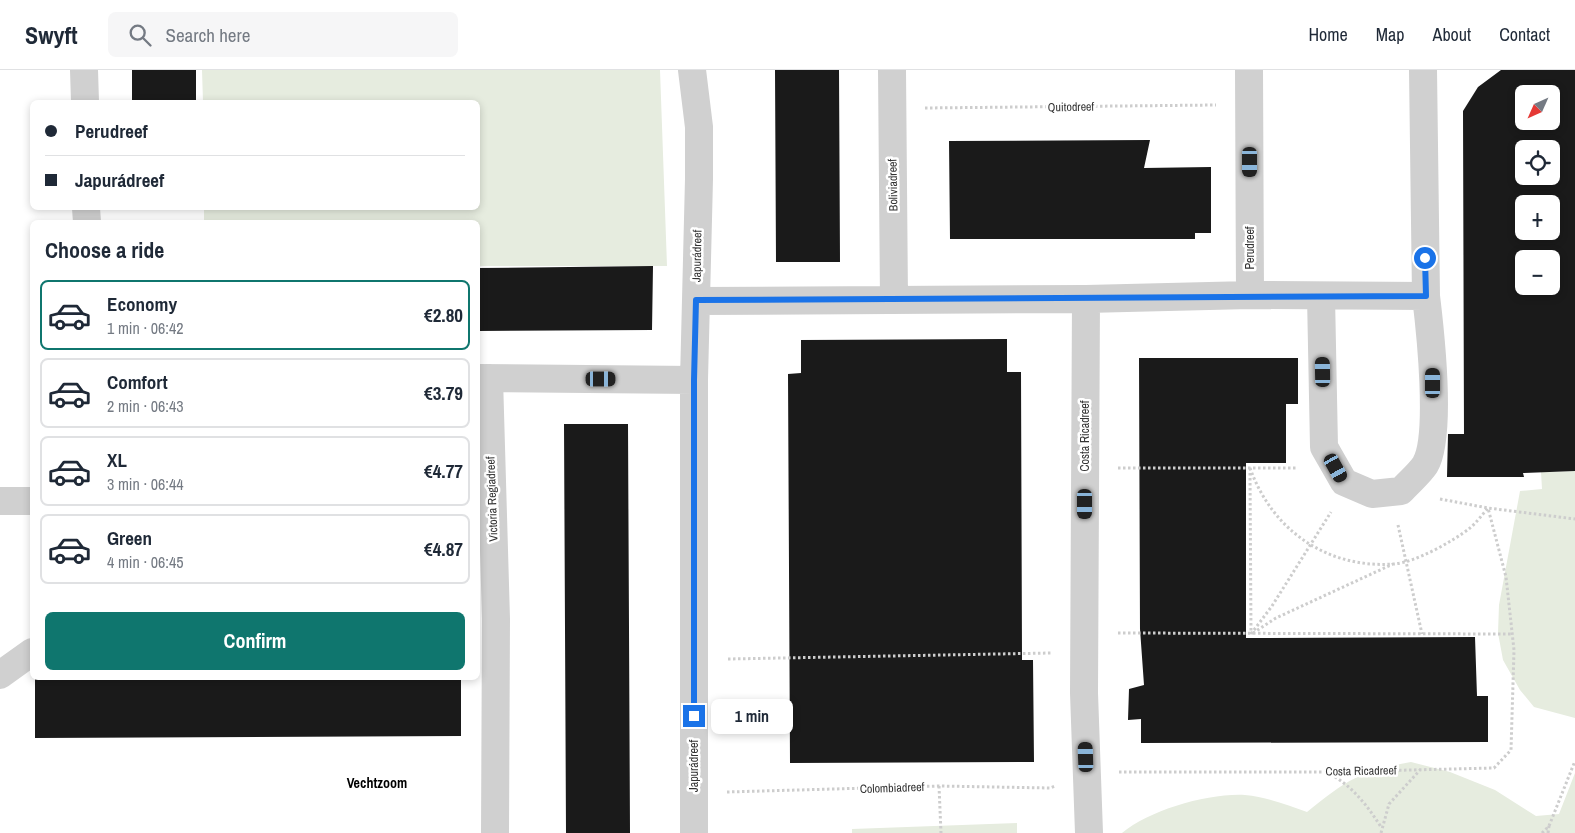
<!DOCTYPE html>
<meta charset="utf-8">
<style>
body{margin:0;font-family:"Archivo Narrow",sans-serif;background:#f6f6f7;color:#1f2937;height:100vh;display:flex;flex-direction:column;font-size:19px;white-space:nowrap}
*{box-sizing:border-box;margin:0}
p{font-size:16px;color:#747a83}
.icon{flex:none;width:28px;height:28px;fill:none;stroke:currentColor;stroke-width:2;stroke-linecap:round;stroke-linejoin:round}
.map{position:relative;flex:1;overflow:hidden}
.sheet{position:absolute;left:30px;top:150px;width:450px;height:460px;display:flex;flex-direction:column;background:#fff;border-radius:8px;box-shadow:0 2px 8px #0003}
.sheet>*{flex:none}
.guide{position:absolute;left:30px;top:30px;width:450px;height:110px;border-radius:8px;box-shadow:0 2px 8px #0003;display:grid;align-content:center;height:110px;padding:0 15px;background:#fff}
.needle{width:32px;rotate:225deg}
.tools{position:absolute;left:1515px;top:15px;display:grid;gap:10px}
.tools a{display:grid;place-items:center;width:45px;height:45px;border-radius:8px;background:#fff;box-shadow:0 2px 8px #0003;font-size:25px}
.end{position:absolute;width:22px;height:22px;margin:-11px;border:6px solid #1a73e8;background:#fff;box-shadow:0 0 0 2px #fff}
.from{border-radius:50%}
.bubble{position:absolute;height:35px;border-radius:8px;background:#fff;box-shadow:0 2px 8px #0003;font-size:16px;font-weight:700;line-height:35px;text-align:center}
.car{position:absolute;width:15px;height:30px;margin:-15px -8px;border-radius:6px;box-shadow:0 0 4px 1px #0007;background:linear-gradient(#222 24%,#8ab4d8 0 40%,#222 0 76%,#8ab4d8 0 86%,#222 0)}
.guide b{display:flex;align-items:center;gap:18px;height:48px;font-size:19px}
.guide b+b{border-top:1px solid #e0e1e3}
.guide i{width:12px;height:12px;background:#1f2937}
ul{padding:0;list-style:none}
li{display:flex;align-items:center;gap:15px;height:70px;margin:0 10px 8px;padding:0 5px;border:2px solid #e0e1e3;border-radius:8px}
li div{flex:1}
li b{display:block;font-size:19px}
li em{font-style:normal;font-weight:700}
li.on{border-color:#0f766e}
li>.icon{width:45px;height:45px;stroke-width:1.5}
h2{padding:0 15px;font-size:22px;line-height:60px}
.action{display:flex;gap:10px;margin-top:auto;padding:10px 15px}
.action a{flex:1;height:58px;border-radius:8px;background:#0f766e;color:#fff;font-size:20px;font-weight:700;line-height:58px;text-align:center}
header{display:flex;align-items:center;gap:30px;box-sizing:border-box;height:70px;padding:0 25px;background:#fff;border-bottom:1px solid #e0e1e3}
header strong{font-size:24px}
nav{display:flex;gap:28px;margin-inline-start:auto;font-size:18px}
.search{width:350px;height:45px;background:#f6f6f7;display:flex;align-items:center;gap:12px;box-sizing:border-box;padding:0 18px;border-radius:8px;color:#747a83;font-size:19px}
.map>svg:first-child{display:block}
</style>
<header>
<strong>Swyft</strong>
<div class="search"><svg class="icon" aria-label="search" viewBox="0 0 24 24"><circle cx="10" cy="10" r="6"/><path d="M15 15l6 6"/></svg>Search here</div>
<nav><a>Home</a><a>Map</a><a>About</a><a>Contact</a></nav>
</header>
<div class="map">
<svg width="1575" height="763" viewBox="0 0 1575 763">
<rect width="100%" height="100%" fill="#fff"/>
<path fill="#e6ecdf" d="M 202,0 L 660,0 L 667,196 L 478,196 L 478,152 L 204,152 L 204,138 L 478,138 L 478,32 L 203,32 Z
M 1575,401 L 1575,648 L 1534,637 L 1520,620 L 1503,590 L 1498,563 L 1499,535 L 1520,421 L 1542,419 L 1541,402 Z
M 1411,692 L 1450,702 L 1495,720 L 1536,746 L 1559,744 L 1575,703 L 1575,763 L 1122,763 C 1150,740 1208,723 1245,725 C 1266,727 1287,735 1307,742 C 1347,710 1359,701 1411,692 Z
M 1017,753 L 1017,763 L 852,763 L 852,759 Z"/>
<path fill="#1a1a1a" fill-rule="evenodd" d="M 132,0 L 196,0 L 196,32 L 132,32 Z
M 775,0 L 839,0 L 840,192 L 776,192 Z
M 1501,0 L 1575,0 L 1575,401 L 1523,403 L 1524,407 L 1447,407 L 1448,364 L 1464,364 L 1463,41 L 1478,17 ZM 1524,24 L 1551,24 L 1551,51 L 1524,51 ZM 1524,79 L 1551,79 L 1551,106 L 1524,106 ZM 1524,134 L 1551,134 L 1551,161 L 1524,161 ZM 1524,189 L 1551,189 L 1551,216 L 1524,216 Z
M 1150,70 L 1144,98 L 1211,97 L 1211,163 L 1195,163 L 1195,169 L 950,169 L 949,71 Z
M 653,196 L 652,260 L 478,261 L 478,198 Z
M 1007,269 L 1007,302 L 1021,302 L 1022,590 L 1033,590 L 1034,692 L 790,693 L 788,304 L 801,303 L 801,270 Z
M 1139,288 L 1298,288 L 1298,334 L 1286,334 L 1286,393 L 1246,393 L 1246,568 L 1475,567 L 1477,626 L 1488,626 L 1488,672 L 1141,673 L 1141,649 L 1128,650 L 1129,619 L 1144,615 L 1140,559 Z
M 564,354 L 628,354 L 630,763 L 566,763 Z
M 35,608 L 461,608 L 461,666 L 35,668 Z"/>
<g fill="none" stroke-linecap="round" stroke-linejoin="round">
<path stroke="#cdcdcd" stroke-width="3" stroke-dasharray="2.5 2.5" stroke-linecap="butt" d="M 925,38 L 1216,35
M 1118,398 L 1297,398
M 1250,398 C 1272,460 1327,499 1394,494 C 1416,492 1452,472 1470,458 C 1476,453 1482,445 1488,438
M 1250,403 L 1251,564
M 1440,429 L 1488,438 L 1575,449
M 1398,455 L 1422,564
M 1118,563 L 1512,564
M 1253,563 L 1276,548 L 1393,494
M 1251,564 L 1272,536 L 1331,442
M 728,589 L 1051,583
M 1119,702 L 1326,702 L 1494,698 L 1511,680 L 1514,580 L 1506,507 L 1488,438
M 1326,702 C 1351,714 1367,735 1381,757
M 939,716 L 941,763
M 727,722 L 939,716 L 1050,718 L 1055,716
M 1381,763 L 1389,734 L 1420,700
M 1542,763 L 1549,756 L 1575,691
M 1548,763 L 1549,756"/>
<path stroke="#d0d0d0" stroke-width="28" d="M 84,0 L 85,32
M 692,0 L 699,57 L 699,109 L 694,310 L 694,763
M 892,0 L 894,230
M 1249,0 L 1250,225 L 1426,226 L 1423,0
M 86,138 L 87,152
M 1321,226 L 1324,377 L 1344,412 L 1372,424 L 1401,421 C 1409,412 1419,404 1425,395 C 1442,367 1430,259 1426,226
M 1086,229 L 1084,623 L 1089,763
M 696,231 L 1086,229 L 1250,225
M 478,308 L 694,310
M 489,308 L 496,549 L 495,763
M 0,431 L 32,431
M 0,605 L 32,582"/>
</g>
<g fill="none" stroke-linecap="round" stroke-linejoin="round">
<path stroke="#1a73e8" stroke-width="6" d="M 694,646 L 694,310 L 696,230 L 1426,226 L 1425,188"/>
</g>
<g text-anchor="middle" stroke-width="5" stroke-linejoin="round" paint-order="stroke">
<g font-size="12" fill="#333" stroke="#fff">
<text transform="translate(1071 37) rotate(-1)" y="4">Quitodreef</text>
<text transform="translate(893 115) rotate(-91)" y="4">Boliviadreef</text>
<text transform="translate(1250 178) rotate(-90)" y="4">Perudreef</text>
<text transform="translate(697 186) rotate(-89)" y="4">Japurádreef</text>
<text transform="translate(1085 366) rotate(-90)" y="4">Costa Ricadreef</text>
<text transform="translate(492 429) rotate(-92)" y="4">Victoria Regiadreef</text>
<text transform="translate(694 696) rotate(-90)" y="4">Japurádreef</text>
<text transform="translate(1361 701) rotate(-1)" y="4">Costa Ricadreef</text>
<text transform="translate(892 718) rotate(-2)" y="4">Colombiadreef</text>
</g>
<g font-size="14" font-weight="bold" fill="#000" stroke="#fff">
<text x="377" y="718">Vechtzoom</text>
</g>
</g>
</svg>
<div class="tools">
<a><svg class="needle" viewBox="-14 -14 28 28"><path d="M0-13l5 13h-10z" fill="#e53935"/><path d="M0 13l5-13h-10z" fill="#747a83"/></svg></a>
<a><svg class="icon" aria-label="locate" viewBox="0 0 24 24"><circle cx="12" cy="12" r="6"/><path d="M12 2v4M12 18v4M2 12h4M18 12h4"/></svg></a>
<a>+</a>
<a>−</a>
</div>
<i class="end from" style="left:1425px;top:188px"></i>
<i class="end" style="left:694px;top:646px"></i>
<div class="bubble" style="left:711px;top:629px;width:82px">1 min</div>
<i class="car" style="left:1250px;top:92px;rotate:180deg"></i>
<i class="car" style="left:1323px;top:302px;rotate:359deg"></i>
<i class="car" style="left:601px;top:309px;rotate:90deg"></i>
<i class="car" style="left:1433px;top:313px;rotate:0deg"></i>
<i class="car" style="left:1336px;top:398px;rotate:151deg"></i>
<i class="car" style="left:1085px;top:434px;rotate:180deg"></i>
<i class="car" style="left:1086px;top:687px;rotate:358deg"></i>
<div class="guide">
<b><i class="from"></i>Perudreef</b>
<b><i></i>Japurádreef</b>
</div>
<section class="sheet">
<h2>Choose a ride</h2>
<ul>
<li class="on"><svg class="icon" aria-label="car" viewBox="0 0 24 24"><path d="M5 17H2v-5l4-1 3-4h7l3 4 3 1v5h-3M9 17h6M6 11h13"/><circle cx="7" cy="17" r="2"/><circle cx="17" cy="17" r="2"/></svg><div><b>Economy</b><p>1 min · 06:42</p></div><em>€2.80</em></li>
<li><svg class="icon" aria-label="car" viewBox="0 0 24 24"><path d="M5 17H2v-5l4-1 3-4h7l3 4 3 1v5h-3M9 17h6M6 11h13"/><circle cx="7" cy="17" r="2"/><circle cx="17" cy="17" r="2"/></svg><div><b>Comfort</b><p>2 min · 06:43</p></div><em>€3.79</em></li>
<li><svg class="icon" aria-label="car" viewBox="0 0 24 24"><path d="M5 17H2v-5l4-1 3-4h7l3 4 3 1v5h-3M9 17h6M6 11h13"/><circle cx="7" cy="17" r="2"/><circle cx="17" cy="17" r="2"/></svg><div><b>XL</b><p>3 min · 06:44</p></div><em>€4.77</em></li>
<li><svg class="icon" aria-label="car" viewBox="0 0 24 24"><path d="M5 17H2v-5l4-1 3-4h7l3 4 3 1v5h-3M9 17h6M6 11h13"/><circle cx="7" cy="17" r="2"/><circle cx="17" cy="17" r="2"/></svg><div><b>Green</b><p>4 min · 06:45</p></div><em>€4.87</em></li>
</ul>
<div class="action"><a>Confirm</a></div>
</section>
</div>
